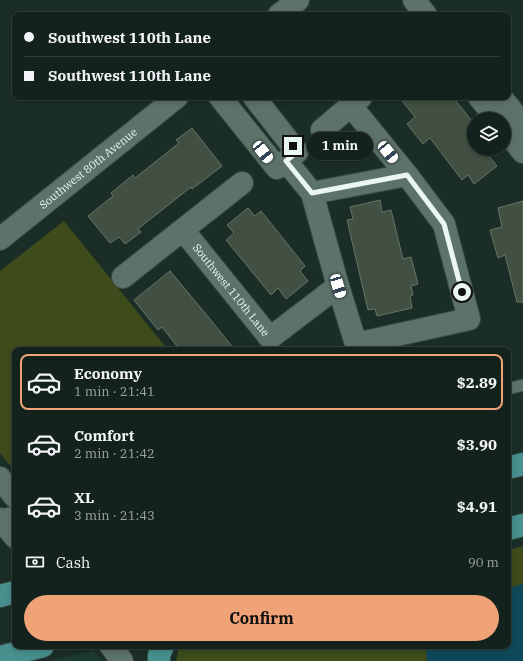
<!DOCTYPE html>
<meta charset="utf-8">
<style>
body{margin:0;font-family:"IBM Plex Serif",serif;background:#1d2a26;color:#f1f3f6;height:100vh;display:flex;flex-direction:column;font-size:15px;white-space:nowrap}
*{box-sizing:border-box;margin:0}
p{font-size:13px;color:#9da4a4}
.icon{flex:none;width:22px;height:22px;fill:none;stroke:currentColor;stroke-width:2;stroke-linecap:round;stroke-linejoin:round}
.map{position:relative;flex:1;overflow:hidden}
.sheet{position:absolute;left:12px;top:347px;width:499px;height:302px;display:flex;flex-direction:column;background:#14221d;border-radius:8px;box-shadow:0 2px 6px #0003,0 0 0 1px #333f3b}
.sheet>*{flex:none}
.hud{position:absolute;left:12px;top:12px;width:499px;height:88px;border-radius:8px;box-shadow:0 2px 6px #0003,0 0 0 1px #333f3b;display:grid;align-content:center;height:88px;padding:0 12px;background:#14221d}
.buttons{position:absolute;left:467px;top:112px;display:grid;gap:8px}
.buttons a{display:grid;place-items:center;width:44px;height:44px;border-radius:50%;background:#14221d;box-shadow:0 2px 6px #0003,0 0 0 1px #333f3b;font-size:20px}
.end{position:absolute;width:18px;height:18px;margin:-9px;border:5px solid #eaf6f2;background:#111;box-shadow:0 0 0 2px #111}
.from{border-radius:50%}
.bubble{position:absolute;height:28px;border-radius:14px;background:#14221d;box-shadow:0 2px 6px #0003,0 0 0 1px #333f3b;font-size:13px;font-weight:700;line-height:28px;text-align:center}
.car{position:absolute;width:12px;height:24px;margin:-12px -6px;border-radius:5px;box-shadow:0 0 3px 1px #0007;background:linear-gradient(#fff 24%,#345 0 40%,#fff 0 76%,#345 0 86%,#fff 0)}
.hud b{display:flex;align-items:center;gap:14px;height:38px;font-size:15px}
.hud b+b{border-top:1px solid #333f3b}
.hud i{width:10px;height:10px;background:#f1f3f6}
ul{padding:7px 0 0;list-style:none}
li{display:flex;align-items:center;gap:12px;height:56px;margin:0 8px 6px;padding:0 4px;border:2px solid transparent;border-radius:8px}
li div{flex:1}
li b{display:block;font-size:15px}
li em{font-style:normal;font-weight:700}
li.current{border-color:#efa377}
li>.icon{width:36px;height:36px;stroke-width:1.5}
.pay{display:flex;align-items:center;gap:10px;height:44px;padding:0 12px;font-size:15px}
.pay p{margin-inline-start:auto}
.action{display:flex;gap:8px;margin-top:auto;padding:8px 12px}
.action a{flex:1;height:46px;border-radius:24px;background:#efa377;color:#111;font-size:16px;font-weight:700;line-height:46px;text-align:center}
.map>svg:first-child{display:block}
</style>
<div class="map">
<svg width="523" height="661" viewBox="0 0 523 661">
<rect width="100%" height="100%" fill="#1a2e27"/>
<path fill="#1d3a31" d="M 93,650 L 102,661 L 51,661 Z"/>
<path fill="#3e4c1b" d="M 64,221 L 168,350 L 15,350 L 15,468 L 13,469 L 0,453 L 0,271 Z
M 523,546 L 523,661 L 176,661 L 179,646 L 508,646 L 508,550 Z"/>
<path fill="#0f4959" d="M 523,584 L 523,661 L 427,661 L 426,646 L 508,646 L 508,588 Z"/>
<path fill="#415043" stroke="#657566" d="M 399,97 L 453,97 L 474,124 L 474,149 L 483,149 L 497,166 L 474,184 L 468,175 L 462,180 L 430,138 L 423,144 L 407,124 L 415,117 Z
M 192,128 L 222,166 L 192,189 L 191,187 L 138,229 L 141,232 L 125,244 L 119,237 L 110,243 L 88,216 L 113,196 L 111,193 L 133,175 L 135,178 L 179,143 L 176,140 Z
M 380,200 L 382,212 L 391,210 L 403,259 L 411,257 L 418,284 L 411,286 L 413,295 L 410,296 L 412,308 L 377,316 L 375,309 L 368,310 L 347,220 L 353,219 L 350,207 Z
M 523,201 L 523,302 L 517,302 L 505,255 L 498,258 L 490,230 L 502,227 L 498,208 Z
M 248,208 L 255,216 L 261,211 L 305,266 L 300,271 L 308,281 L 286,299 L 278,288 L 271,295 L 226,240 L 234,233 L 227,225 Z
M 170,271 L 205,313 L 235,350 L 180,350 L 162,327 L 158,330 L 134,300 Z"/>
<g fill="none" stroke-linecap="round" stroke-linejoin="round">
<defs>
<path id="service" d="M 508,389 L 523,385
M 0,515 L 15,512"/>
<g id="minor">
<path d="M 414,0 L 426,15"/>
<path d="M 279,15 L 298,0"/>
<path d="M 220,97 L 277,168 L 297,152 L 254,97"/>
<path d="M 479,97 L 497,119"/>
<path d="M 501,97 L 523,125"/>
<path d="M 351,106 L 407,175"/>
<path d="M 504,128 L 523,152"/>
<path d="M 322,130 L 361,97"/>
<path d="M 286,161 L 312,193 L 338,286 L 356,344 L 469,319 L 444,224 L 407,175 L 312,193"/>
<path id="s1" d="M 183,230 L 270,338 L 338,286"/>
<path id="s2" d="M 0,239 L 177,97"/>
<path d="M 123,277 L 242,183"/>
</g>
<path id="secondary" d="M 0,478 L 15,497
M 0,519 L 15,537
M 111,646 L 122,661"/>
<path id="trunk" d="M 508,468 L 523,464
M 508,529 L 523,525
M 0,596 L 15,592
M 0,657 L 43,646
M 159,661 L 159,655 L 163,646"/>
</defs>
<use href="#service" stroke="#3a4c46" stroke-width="13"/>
<use href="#minor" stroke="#3a4c46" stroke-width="24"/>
<use href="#secondary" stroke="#3a4c46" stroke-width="24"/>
<use href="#trunk" stroke="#3a4c46" stroke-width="24"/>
<use href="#service" stroke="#5c726a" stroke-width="11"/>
<use href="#minor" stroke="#5c726a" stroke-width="22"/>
<use href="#secondary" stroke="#5c726a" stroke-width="22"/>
<use href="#trunk" stroke="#488f8e" stroke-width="22"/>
</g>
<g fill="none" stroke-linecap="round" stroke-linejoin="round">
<path stroke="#eaf6f2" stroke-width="5" d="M 293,146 L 297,152 L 286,161 L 312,193 L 407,175 L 444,224 L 462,292"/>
</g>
<g text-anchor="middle" stroke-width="3.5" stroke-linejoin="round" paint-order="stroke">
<g font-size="11" fill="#eaf6f2" stroke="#0b1411">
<text dy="4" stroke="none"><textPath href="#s2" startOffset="113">Southwest 80th Avenue</textPath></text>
<text dy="4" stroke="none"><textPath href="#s1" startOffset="77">Southwest 110th Lane</textPath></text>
</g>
</g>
</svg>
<div class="buttons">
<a><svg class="icon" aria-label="layers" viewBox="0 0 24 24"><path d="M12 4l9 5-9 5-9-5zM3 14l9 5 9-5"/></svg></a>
</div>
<i class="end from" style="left:462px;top:292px"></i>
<i class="end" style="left:293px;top:146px"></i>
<div class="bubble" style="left:307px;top:132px;width:66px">1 min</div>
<i class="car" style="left:263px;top:152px;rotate:142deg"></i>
<i class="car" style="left:388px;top:152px;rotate:141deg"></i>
<i class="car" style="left:338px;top:286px;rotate:163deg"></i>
<div class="hud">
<b><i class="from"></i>Southwest 110th Lane</b>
<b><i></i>Southwest 110th Lane</b>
</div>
<section class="sheet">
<ul>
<li class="current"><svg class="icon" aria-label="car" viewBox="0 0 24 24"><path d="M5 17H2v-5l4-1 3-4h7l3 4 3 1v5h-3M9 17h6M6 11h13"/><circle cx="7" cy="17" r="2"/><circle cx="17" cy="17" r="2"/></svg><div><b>Economy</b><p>1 min · 21:41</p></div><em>$2.89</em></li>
<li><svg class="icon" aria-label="car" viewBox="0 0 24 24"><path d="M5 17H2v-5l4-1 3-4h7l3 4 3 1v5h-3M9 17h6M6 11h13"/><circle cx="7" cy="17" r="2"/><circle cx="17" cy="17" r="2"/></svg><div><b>Comfort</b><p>2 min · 21:42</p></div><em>$3.90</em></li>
<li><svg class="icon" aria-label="car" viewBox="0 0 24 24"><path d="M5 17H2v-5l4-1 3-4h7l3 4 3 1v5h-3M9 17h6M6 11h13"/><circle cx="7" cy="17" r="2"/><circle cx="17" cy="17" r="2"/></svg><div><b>XL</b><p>3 min · 21:43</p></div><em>$4.91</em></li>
</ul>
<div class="pay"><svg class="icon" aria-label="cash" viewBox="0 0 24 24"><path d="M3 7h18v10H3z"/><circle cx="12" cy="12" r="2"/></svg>Cash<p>90 m</p></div>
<div class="action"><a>Confirm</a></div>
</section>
</div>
